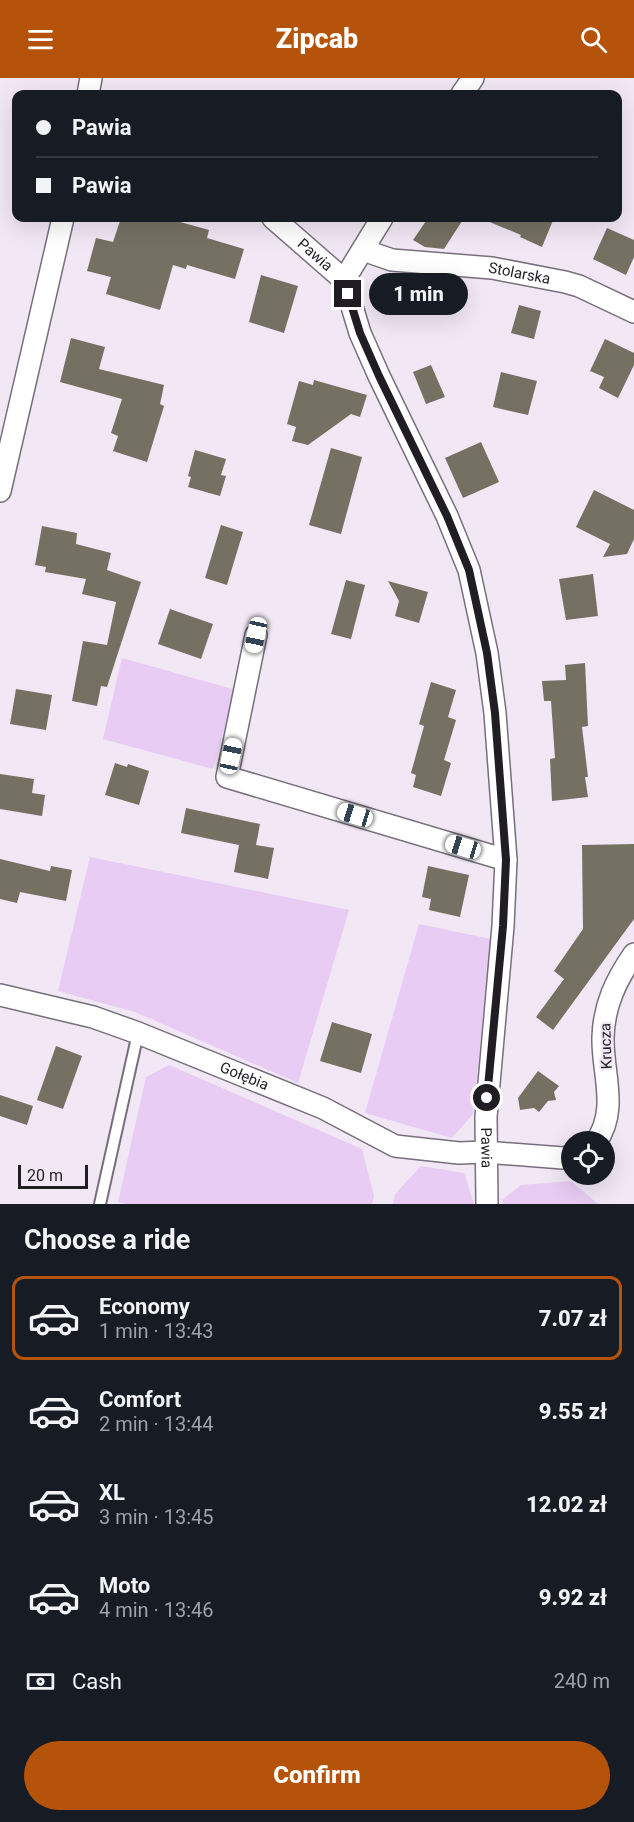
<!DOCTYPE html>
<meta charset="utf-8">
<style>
body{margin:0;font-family:Roboto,sans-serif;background:#20242c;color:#f1f3f6;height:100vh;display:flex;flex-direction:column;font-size:22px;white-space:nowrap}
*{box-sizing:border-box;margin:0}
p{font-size:20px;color:#9ea1a6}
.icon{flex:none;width:33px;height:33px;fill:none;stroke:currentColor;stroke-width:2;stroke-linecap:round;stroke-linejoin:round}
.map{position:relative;height:1126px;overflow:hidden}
.panel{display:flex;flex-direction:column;background:#171b24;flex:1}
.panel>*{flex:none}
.hud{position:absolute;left:12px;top:12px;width:610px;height:132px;border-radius:12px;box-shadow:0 6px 24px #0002;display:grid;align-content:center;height:132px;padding:0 24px;background:#171b24}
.buttons{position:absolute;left:561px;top:1053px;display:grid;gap:12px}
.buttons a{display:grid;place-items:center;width:54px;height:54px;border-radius:50%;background:#171b24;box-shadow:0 6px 24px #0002;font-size:30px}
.scale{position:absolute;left:18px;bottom:15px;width:70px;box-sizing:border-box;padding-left:6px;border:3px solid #211e23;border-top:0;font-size:16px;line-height:21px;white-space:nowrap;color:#211e23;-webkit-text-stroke:4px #f1e7f5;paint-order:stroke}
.end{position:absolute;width:27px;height:27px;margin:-14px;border:8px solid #211e23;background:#fff;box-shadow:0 0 0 3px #fff}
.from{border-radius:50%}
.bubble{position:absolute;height:42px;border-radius:21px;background:#171b24;box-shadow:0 6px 24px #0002;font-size:20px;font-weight:800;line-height:42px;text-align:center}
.car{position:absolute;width:18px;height:36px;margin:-18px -9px;border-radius:8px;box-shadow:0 0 4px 2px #0007;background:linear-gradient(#fff 24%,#345 0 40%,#fff 0 76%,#345 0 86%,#fff 0)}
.hud b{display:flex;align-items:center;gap:21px;height:57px;font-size:22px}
.hud b+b{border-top:2px solid #363941}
.hud i{width:15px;height:15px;background:#f1f3f6}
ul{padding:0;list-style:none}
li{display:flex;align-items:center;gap:18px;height:84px;margin:0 12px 9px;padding:0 12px;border:3px solid transparent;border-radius:12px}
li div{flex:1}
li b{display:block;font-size:22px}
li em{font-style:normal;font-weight:800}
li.selected{border-color:#b45309}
li>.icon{width:54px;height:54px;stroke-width:1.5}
h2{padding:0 24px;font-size:27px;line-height:72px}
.pay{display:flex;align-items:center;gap:15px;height:66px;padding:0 24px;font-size:22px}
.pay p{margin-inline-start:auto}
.cta{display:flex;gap:12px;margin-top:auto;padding:12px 24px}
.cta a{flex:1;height:69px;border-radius:36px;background:#b45309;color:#fff;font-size:24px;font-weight:800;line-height:69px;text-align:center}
header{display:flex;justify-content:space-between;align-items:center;height:78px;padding:0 24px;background:#b45309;color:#fff;font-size:27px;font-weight:800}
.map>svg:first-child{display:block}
</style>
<header><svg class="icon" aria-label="menu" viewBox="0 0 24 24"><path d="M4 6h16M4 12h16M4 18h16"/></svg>Zipcab<svg class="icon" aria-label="search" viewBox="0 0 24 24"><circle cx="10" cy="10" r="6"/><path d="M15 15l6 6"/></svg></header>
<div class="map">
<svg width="634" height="1126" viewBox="0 0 634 1126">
<rect width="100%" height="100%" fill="#f1e7f5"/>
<path fill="#e8ccf3" d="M 122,580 L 236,612 L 213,691 L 103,661 Z
M 90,779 L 349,832 L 298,1005 L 135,934 L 58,913 Z
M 419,846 L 491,861 L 473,1036 L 452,1060 L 365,1035 Z
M 169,987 L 362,1071 L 374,1118 L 372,1126 L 126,1126 L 118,1124 L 146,999 Z
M 421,1088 L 464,1095 L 474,1126 L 393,1126 L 395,1116 Z
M 571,1103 L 598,1126 L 503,1126 L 502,1122 L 521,1107 Z"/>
<path fill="#747163" d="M 121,140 L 166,140 L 209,152 L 207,160 L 244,171 L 235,201 L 187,187 L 186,191 L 173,187 L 160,232 L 106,216 L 111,199 L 87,193 L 96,160 L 113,164 Z
M 428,140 L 464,140 L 444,171 L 425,169 L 413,162 Z
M 480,140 L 554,140 L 542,169 L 520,159 L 521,157 Z
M 607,150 L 634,162 L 634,179 L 626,197 L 593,181 Z
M 261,197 L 298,208 L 284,255 L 249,244 Z
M 519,227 L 541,233 L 534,261 L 511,255 Z
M 71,260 L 105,269 L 99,291 L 164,307 L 160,326 L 164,328 L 147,384 L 113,373 L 118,358 L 111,355 L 122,321 L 60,304 Z
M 605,261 L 634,275 L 634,287 L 618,320 L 599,310 L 604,299 L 590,293 Z
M 431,287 L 445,319 L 426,326 L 413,294 Z
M 501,294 L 537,303 L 528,337 L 493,329 Z
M 314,302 L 367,317 L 360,339 L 351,336 L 308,367 L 292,363 L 296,349 L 287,346 L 299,303 L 313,307 Z
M 481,364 L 499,404 L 463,420 L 445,380 Z
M 331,370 L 362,379 L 341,456 L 309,447 Z
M 195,372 L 226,381 L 221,397 L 226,398 L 220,418 L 188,409 L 191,399 L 188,398 Z
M 594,412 L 634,432 L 634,461 L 627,476 L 603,479 L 610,466 L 576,449 Z
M 221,447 L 243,454 L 227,507 L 205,500 Z
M 42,448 L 77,455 L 76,466 L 111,475 L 107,492 L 141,504 L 107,609 L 101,608 L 97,628 L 72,623 L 83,563 L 107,567 L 116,524 L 82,516 L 86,501 L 45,494 L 46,489 L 35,487 Z
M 593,496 L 598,538 L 566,542 L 559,501 Z
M 346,502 L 365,507 L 351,561 L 331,556 Z
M 388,503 L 428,514 L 419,545 L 395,538 L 399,523 Z
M 170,531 L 213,546 L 201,581 L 158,566 Z
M 585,585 L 588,648 L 582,649 L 588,699 L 585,699 L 588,719 L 552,723 L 550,681 L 555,680 L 551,623 L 544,623 L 542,603 L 566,602 L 565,587 Z
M 431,604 L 456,612 L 448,639 L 456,642 L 444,682 L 451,685 L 441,718 L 413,709 L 416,697 L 411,695 L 424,648 L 419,646 Z
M 16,611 L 52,617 L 46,652 L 10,646 Z
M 115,685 L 127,689 L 128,686 L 149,693 L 139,727 L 105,717 Z
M 0,696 L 34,701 L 32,715 L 45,717 L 42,738 L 0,731 Z
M 186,730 L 260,746 L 256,767 L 274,770 L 268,801 L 234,794 L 239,767 L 181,755 Z
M 634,766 L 634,841 L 553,952 L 536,939 L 564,901 L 554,893 L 583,851 L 582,767 Z
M 0,781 L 50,793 L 51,788 L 72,792 L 66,823 L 20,814 L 17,825 L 0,821 Z
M 428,788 L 469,797 L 460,839 L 429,832 L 431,821 L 422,819 Z
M 332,944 L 372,956 L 361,995 L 320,983 Z
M 56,968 L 82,978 L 63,1031 L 37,1022 Z
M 538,993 L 559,1008 L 554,1014 L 556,1022 L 548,1023 L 539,1034 L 534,1030 L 520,1032 L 518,1020 Z
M 0,1017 L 33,1028 L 27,1047 L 0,1038 Z"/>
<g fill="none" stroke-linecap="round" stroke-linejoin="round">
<defs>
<path id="service" d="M 100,1126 L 138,955"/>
<g id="minor">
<path d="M 88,16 L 91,0"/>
<path d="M 462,16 L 473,0"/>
<path id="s1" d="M 273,140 L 344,202 L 360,255 L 379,298 L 447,438 L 469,492 L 487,575 L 495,635 L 506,782 L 503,848 L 486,1039 L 487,1126"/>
<path id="s2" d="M 363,172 L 392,182 L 492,190 L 565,204 L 579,208 L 634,234"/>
<path d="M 344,202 L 382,140"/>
<path d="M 0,413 L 63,140"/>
<path d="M 256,557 L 227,699 L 506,782"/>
<path id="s3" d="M 0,917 L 93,939 L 138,955 L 323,1030 L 395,1068 L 459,1075 L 485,1074 L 563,1080 L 572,1078"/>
<path d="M 596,1064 C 619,1031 602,995 603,959 C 604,927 616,902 634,876"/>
</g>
</defs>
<use href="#service" stroke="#776f7b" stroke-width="14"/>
<use href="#minor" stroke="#776f7b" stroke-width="24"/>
<use href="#service" stroke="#fff" stroke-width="10"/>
<use href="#minor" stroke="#fff" stroke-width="21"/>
</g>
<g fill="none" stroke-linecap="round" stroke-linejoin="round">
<path stroke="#211e23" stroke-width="8" d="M 348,216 L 360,255 L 379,298 L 447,438 L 469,492 L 487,575 L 495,635 L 506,782 L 503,848 L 487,1020"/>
</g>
<g text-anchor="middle" stroke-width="4.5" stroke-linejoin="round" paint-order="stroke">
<g font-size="15" fill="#211e23" stroke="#f1e7f5">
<text dy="5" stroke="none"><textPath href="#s1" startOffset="56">Pawia</textPath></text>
<text dy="5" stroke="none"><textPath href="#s2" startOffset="159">Stolarska</textPath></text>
<text transform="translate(606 968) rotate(-92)" y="5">Krucza</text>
<text dy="5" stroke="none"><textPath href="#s3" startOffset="258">Gołębia</textPath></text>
<text dy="5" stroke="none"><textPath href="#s1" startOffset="992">Pawia</textPath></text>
</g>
</g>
</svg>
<div class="buttons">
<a><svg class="icon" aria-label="locate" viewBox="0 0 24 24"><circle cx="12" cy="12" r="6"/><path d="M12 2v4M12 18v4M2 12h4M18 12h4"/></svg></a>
</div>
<div class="scale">20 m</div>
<i class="end from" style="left:487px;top:1020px"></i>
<i class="end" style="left:348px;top:216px"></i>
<div class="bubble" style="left:369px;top:195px;width:99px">1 min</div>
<i class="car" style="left:256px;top:557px;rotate:192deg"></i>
<i class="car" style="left:231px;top:678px;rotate:12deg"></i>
<i class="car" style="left:355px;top:737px;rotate:287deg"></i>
<i class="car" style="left:463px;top:769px;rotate:287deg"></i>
<div class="hud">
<b><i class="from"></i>Pawia</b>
<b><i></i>Pawia</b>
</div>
</div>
<section class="panel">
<h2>Choose a ride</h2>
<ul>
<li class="selected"><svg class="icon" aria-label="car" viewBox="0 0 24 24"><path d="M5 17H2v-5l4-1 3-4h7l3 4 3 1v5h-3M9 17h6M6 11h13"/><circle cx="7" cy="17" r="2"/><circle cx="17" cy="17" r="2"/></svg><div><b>Economy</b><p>1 min · 13:43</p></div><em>7.07 zł</em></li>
<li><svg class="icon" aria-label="car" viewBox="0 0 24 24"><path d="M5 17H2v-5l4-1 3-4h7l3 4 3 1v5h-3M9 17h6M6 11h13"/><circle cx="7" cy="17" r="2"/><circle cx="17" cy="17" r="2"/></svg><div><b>Comfort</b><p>2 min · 13:44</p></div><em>9.55 zł</em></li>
<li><svg class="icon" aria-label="car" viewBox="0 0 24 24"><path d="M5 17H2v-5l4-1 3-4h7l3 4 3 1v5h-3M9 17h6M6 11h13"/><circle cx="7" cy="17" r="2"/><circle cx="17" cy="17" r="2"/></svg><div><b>XL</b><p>3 min · 13:45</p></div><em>12.02 zł</em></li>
<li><svg class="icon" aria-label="car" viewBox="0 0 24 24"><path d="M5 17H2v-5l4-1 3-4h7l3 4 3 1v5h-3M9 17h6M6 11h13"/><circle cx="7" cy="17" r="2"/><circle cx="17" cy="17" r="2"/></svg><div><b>Moto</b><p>4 min · 13:46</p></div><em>9.92 zł</em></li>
</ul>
<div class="pay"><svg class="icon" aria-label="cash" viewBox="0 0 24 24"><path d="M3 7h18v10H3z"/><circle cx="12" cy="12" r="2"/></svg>Cash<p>240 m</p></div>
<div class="cta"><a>Confirm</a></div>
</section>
